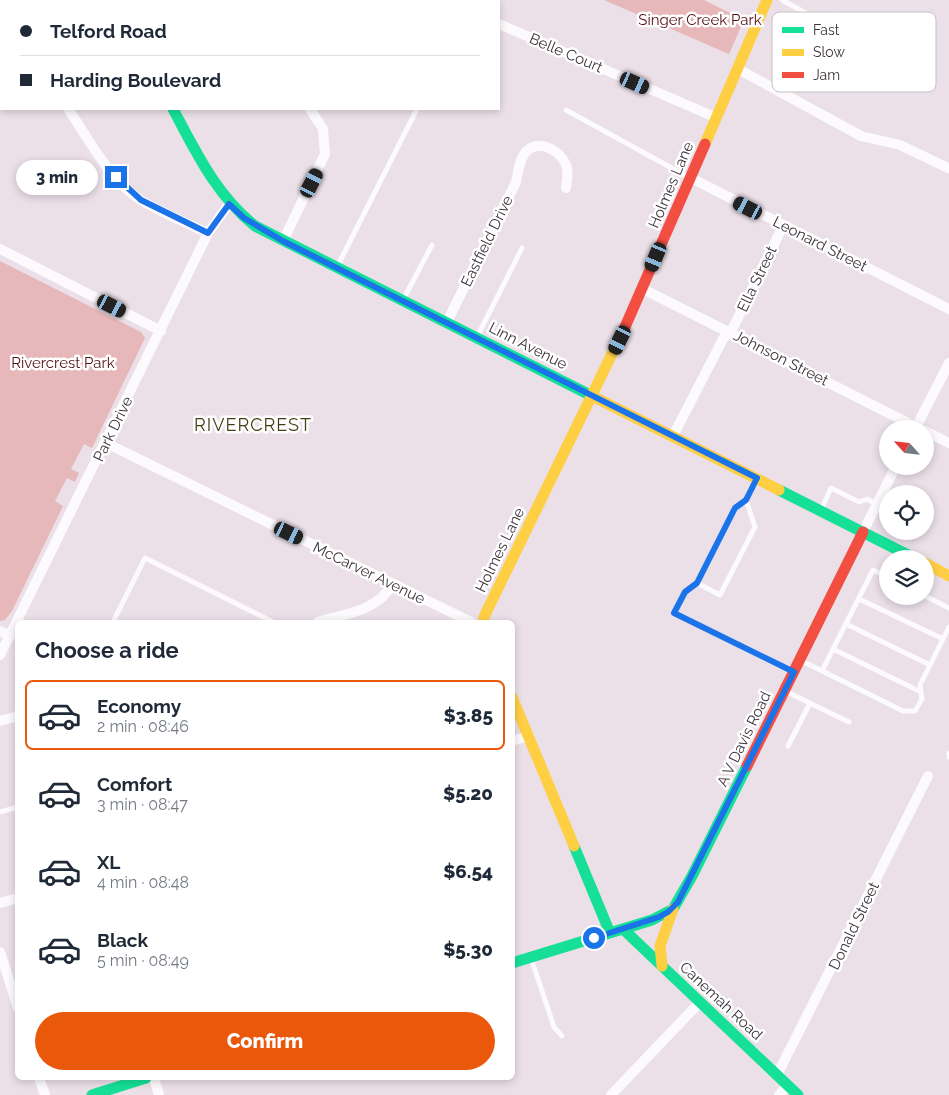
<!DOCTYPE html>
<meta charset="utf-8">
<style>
body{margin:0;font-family:Raleway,sans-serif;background:#f6f6f7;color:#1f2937;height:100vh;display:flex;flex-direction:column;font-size:19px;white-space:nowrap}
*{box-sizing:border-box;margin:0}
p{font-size:16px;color:#747a83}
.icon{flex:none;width:28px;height:28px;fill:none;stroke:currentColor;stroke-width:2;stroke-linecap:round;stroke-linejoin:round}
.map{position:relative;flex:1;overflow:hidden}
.sheet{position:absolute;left:15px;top:620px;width:500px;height:460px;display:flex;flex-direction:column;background:#fff;border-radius:8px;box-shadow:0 2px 8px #0003}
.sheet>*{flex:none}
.hud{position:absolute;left:0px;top:0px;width:500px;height:110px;box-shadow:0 2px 8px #0003;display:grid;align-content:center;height:110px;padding:0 20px;background:#fff}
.needle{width:32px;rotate:297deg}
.fabs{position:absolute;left:879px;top:420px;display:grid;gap:10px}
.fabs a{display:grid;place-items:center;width:55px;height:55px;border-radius:50%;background:#fff;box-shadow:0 2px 8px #0003;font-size:25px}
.end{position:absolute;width:22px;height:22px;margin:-11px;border:6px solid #1a73e8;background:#fff;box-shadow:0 0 0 2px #fff}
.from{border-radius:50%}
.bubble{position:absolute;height:35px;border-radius:18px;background:#fff;box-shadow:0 2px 8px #0003;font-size:16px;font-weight:800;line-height:35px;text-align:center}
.car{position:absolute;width:15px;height:30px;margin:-15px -8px;border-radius:6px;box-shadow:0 0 4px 1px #0007;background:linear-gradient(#222 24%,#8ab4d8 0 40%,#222 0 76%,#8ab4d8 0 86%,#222 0)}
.hud b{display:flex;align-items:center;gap:18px;height:48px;font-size:19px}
.hud b+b{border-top:1px solid #e0e1e3}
.hud i{width:12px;height:12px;background:#1f2937}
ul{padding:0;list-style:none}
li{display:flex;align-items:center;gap:15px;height:70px;margin:0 10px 8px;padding:0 10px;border:2px solid transparent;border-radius:8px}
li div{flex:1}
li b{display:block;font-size:19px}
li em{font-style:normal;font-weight:800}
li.on{border-color:#ea580c}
li>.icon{width:45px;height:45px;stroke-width:1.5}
h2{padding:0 20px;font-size:22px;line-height:60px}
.cta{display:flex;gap:10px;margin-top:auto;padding:10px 20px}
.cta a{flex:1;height:58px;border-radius:30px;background:#ea580c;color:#fff;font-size:20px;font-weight:800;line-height:58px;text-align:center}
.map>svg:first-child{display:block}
</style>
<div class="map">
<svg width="949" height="1095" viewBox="0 0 949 1095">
<rect width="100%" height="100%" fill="#ebdfe8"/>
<path fill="#e6b8ba" d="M 604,0 L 704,0 L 744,20 L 729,54 Z
M 0,261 L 141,332 L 145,338 L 92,448 L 84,444 L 71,469 L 79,473 L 75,482 L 67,478 L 55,501 L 63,506 L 12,611 L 5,620 L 0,621 Z"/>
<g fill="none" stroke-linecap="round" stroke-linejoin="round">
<path stroke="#fcfafc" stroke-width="5" d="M 782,0 L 822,22 L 837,14
M 566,110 L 688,177
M 337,267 L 417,109
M 403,300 L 432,245
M 477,337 L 522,248
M 746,500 L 755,527 L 720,595 L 697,583 L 735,508 L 746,500 L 757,479
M 821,510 L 831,488 L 859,502 L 867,499 L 876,504
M 697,583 L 685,592 L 675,613 L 792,671
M 925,596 L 949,608
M 859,599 L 943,639
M 113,622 L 145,558 L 273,622
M 846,624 L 930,665
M 833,649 L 921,692
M 800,660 L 903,711 L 915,711 L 922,699 L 920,685 L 949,627
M 822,671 L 873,570 L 888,577
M 785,691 L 849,722
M 788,746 L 810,703
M 949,753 L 949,757
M 0,812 L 18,807
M 531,958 L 554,1027 L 562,1036"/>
<path stroke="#fcfafc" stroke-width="10" d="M 442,0 L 445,1
M 172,1 L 173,0
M 499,24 L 717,118
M 0,34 L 1,35
M 738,69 L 861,136 L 900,145 L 948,168
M 68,109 C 89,139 110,181 142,201 C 163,213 186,223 208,233
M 691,178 L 949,309
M 283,241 L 325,154 L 323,129 L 310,109
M 0,249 L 161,331
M 643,289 L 920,429
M 447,322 L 516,182 C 518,173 519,157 528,150 C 541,139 561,152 566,165 C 569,172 567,180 566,188
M 915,429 L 949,363
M 925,431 L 949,443
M 673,436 L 723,339 L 734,326 L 783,226
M 106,443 L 471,622
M 863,532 L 896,466
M 318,622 C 344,614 379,611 392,584
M 0,631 L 10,636
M 0,655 L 208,233 L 229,204
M 0,721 L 18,716
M 512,741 L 529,736
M 0,903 L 18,898
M 0,952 L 18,1008
M 777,1075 L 928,776
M 39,1078 L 45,1095
M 154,1078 L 159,1095
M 611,1095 L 700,1002
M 779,1095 L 788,1085"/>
<path stroke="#16e098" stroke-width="11" d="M 108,0 L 108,1
M 173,109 C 196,152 216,195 255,226 L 594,397
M 779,490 L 916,559
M 574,846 L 610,933
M 623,929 L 798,1095
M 512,963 L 652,920 L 673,909 L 692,876 L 747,766
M 92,1095 L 146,1078"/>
<path stroke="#ffcf43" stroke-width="11" d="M 705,144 L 767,0
M 594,397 L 779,490
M 925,563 L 949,576
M 484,622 L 484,617 L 625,327
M 512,697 L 574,846
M 662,966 L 660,946 L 673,909"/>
<path stroke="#f24e42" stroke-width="11" d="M 625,327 L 705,144
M 747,766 L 863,532"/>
</g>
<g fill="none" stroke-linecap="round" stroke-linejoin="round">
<path stroke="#1a73e8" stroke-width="6" d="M 116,177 L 141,200 L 208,233 L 229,204 L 244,218 L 283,241 L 757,478 L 746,500 L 735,508 L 697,583 L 685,592 L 674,613 L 794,672 L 678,902 L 668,912 L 659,917 L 594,938"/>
</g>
<g text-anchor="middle" stroke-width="5" stroke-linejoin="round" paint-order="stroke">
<g font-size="15" fill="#551014" stroke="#fff">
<text x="700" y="25">Singer Creek Park</text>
<text x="63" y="368">Rivercrest Park</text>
</g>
<g font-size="15" fill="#3c343b" stroke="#fff">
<text transform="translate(566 53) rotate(23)" y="5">Belle Court</text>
<text transform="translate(671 185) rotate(-67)" y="5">Holmes Lane</text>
<text transform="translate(487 241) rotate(-64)" y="5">Eastfield Drive</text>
<text transform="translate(820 244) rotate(27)" y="5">Leonard Street</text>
<text transform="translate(757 279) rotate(-64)" y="5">Ella Street</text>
<text transform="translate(528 346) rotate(27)" y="5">Linn Avenue</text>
<text transform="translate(781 358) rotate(27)" y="5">Johnson Street</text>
<text transform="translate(113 429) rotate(-64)" y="5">Park Drive</text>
<text transform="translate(500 550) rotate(-64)" y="5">Holmes Lane</text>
<text transform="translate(369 573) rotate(26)" y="5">McCarver Avenue</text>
<text transform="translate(744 739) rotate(-64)" y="5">A V Davis Road</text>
<text transform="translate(854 926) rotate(-64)" y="5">Donald Street</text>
<text transform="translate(721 1001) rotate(43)" y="5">Canemah Road</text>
</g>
<g font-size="18" letter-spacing="1" fill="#453e14" stroke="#fff">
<text x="253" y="431">RIVERCREST</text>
</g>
</g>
<rect x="772" y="12" width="164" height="80" rx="8" fill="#fff" stroke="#c4c2c4" stroke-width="1"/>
<rect x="782" y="27" width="22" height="6" fill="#16e098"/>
<rect x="782" y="49" width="22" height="7" fill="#ffcf43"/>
<rect x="782" y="72" width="22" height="6" fill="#f24e42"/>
<g font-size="14" fill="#3c343b">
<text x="813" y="35">Fast</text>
<text x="813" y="57">Slow</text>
<text x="813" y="80">Jam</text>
</g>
</svg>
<div class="fabs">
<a><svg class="needle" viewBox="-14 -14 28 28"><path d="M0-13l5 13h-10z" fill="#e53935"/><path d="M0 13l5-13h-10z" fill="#747a83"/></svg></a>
<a><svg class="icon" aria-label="locate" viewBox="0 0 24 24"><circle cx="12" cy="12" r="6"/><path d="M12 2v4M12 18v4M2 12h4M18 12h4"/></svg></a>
<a><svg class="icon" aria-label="layers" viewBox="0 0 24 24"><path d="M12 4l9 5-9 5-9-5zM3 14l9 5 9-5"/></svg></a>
</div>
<i class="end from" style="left:594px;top:938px"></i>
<i class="end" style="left:116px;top:177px"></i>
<div class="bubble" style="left:16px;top:160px;width:82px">3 min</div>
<i class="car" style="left:635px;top:83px;rotate:114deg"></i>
<i class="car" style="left:312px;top:183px;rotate:27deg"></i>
<i class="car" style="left:748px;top:208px;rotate:297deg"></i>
<i class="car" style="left:656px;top:257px;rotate:203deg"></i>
<i class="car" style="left:112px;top:306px;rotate:117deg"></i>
<i class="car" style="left:620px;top:340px;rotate:206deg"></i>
<i class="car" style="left:289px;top:533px;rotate:116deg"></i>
<div class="hud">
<b><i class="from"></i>Telford Road</b>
<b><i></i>Harding Boulevard</b>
</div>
<section class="sheet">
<h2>Choose a ride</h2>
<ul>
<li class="on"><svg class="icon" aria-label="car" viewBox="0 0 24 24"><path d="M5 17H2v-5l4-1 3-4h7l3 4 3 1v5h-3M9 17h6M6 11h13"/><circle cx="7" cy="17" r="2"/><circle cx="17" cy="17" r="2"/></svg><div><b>Economy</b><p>2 min · 08:46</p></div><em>$3.85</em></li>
<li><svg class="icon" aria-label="car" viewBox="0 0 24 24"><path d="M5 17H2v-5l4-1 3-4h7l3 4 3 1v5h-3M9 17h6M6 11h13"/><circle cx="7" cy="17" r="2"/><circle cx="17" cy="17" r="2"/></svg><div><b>Comfort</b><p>3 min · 08:47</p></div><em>$5.20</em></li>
<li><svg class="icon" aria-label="car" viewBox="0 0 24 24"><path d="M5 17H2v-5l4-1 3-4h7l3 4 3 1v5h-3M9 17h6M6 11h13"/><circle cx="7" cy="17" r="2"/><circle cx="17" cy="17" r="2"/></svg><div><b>XL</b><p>4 min · 08:48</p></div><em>$6.54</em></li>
<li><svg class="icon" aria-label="car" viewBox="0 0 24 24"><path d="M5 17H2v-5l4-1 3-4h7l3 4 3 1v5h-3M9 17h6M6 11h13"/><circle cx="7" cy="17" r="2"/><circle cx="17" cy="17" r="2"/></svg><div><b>Black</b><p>5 min · 08:49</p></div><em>$5.30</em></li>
</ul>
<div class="cta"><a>Confirm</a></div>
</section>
</div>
